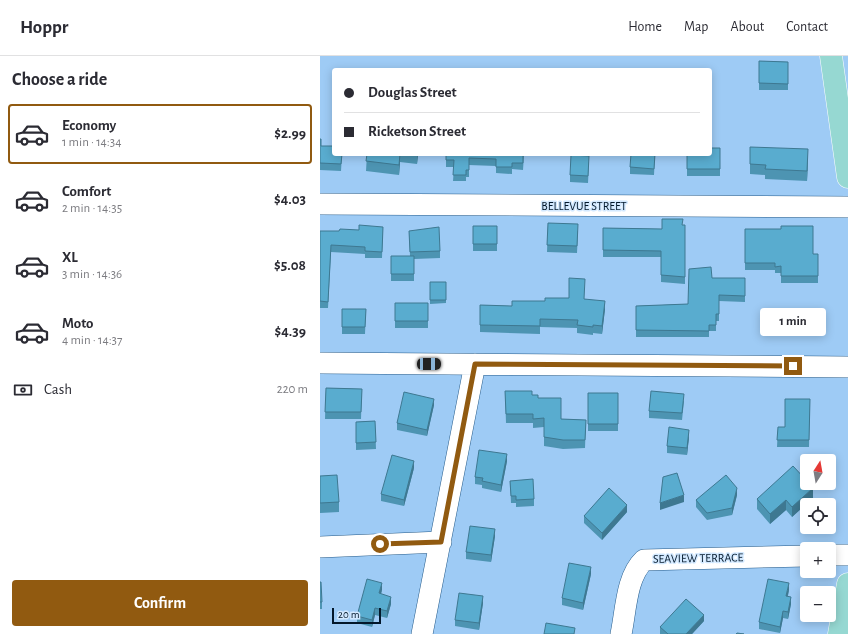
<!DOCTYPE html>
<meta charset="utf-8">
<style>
body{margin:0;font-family:"Alegreya Sans",sans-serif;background:#f2f2f3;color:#2b2b33;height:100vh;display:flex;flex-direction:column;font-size:15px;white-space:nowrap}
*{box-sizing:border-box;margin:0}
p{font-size:13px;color:#7c7c81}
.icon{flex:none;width:22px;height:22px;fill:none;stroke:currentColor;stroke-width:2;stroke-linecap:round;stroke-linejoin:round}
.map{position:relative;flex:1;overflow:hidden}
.side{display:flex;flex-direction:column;background:#fff;width:320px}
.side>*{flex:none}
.top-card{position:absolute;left:12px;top:12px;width:380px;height:88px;border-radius:4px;box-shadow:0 2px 10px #0003;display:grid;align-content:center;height:88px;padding:0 12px;background:#fff}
.needle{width:26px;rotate:11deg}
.buttons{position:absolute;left:480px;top:398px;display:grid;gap:8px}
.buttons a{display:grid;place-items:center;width:36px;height:36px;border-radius:4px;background:#fff;box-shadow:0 2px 10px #0003;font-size:20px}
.scale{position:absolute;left:12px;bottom:10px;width:49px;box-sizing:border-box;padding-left:4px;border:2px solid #03182b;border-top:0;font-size:11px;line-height:14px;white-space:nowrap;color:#03182b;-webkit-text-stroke:3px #d3e9ff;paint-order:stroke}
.end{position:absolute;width:18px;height:18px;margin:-9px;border:5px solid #915a10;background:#fff;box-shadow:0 0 0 2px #fff}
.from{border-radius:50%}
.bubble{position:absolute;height:28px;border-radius:4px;background:#fff;box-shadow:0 2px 10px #0003;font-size:13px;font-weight:600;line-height:28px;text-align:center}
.car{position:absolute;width:12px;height:24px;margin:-12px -6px;border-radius:5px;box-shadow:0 0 3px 1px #0007;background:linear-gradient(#222 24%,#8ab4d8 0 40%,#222 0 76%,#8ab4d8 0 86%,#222 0)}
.top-card b{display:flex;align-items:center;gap:14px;height:38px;font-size:15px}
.top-card b+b{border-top:1px solid #e1e1e2}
.top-card i{width:10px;height:10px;background:#2b2b33}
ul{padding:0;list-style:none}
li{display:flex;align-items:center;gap:12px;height:60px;margin:0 8px 6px;padding:0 4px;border:2px solid transparent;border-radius:4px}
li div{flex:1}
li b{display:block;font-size:15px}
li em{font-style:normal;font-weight:600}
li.current{border-color:#915a10}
li>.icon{width:36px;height:36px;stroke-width:1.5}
h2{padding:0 12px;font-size:18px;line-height:48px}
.pay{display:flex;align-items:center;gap:10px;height:44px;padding:0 12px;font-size:15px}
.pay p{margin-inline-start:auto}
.cta{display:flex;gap:8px;margin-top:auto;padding:8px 12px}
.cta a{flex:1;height:46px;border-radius:4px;background:#915a10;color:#fff;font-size:16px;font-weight:600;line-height:46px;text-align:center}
header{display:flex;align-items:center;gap:24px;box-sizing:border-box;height:56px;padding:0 20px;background:#fff;border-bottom:1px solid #e1e1e2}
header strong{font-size:19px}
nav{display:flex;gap:22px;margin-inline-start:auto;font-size:14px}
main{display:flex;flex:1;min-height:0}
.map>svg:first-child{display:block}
</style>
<header>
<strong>Hoppr</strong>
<nav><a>Home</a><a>Map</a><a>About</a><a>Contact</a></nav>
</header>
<main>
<section class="side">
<h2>Choose a ride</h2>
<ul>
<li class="current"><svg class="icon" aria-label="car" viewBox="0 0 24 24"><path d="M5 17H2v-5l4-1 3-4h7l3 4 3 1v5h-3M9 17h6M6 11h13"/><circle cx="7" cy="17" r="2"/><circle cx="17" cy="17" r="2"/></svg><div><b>Economy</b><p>1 min · 14:34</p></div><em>$2.99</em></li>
<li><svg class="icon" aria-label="car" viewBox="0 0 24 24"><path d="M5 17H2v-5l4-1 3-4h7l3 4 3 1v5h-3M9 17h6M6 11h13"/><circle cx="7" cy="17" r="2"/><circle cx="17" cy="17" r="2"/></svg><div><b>Comfort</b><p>2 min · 14:35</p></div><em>$4.03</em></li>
<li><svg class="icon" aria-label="car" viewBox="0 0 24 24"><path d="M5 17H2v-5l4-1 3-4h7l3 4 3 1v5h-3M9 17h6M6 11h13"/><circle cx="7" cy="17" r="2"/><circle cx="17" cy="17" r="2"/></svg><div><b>XL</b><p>3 min · 14:36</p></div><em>$5.08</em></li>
<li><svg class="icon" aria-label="car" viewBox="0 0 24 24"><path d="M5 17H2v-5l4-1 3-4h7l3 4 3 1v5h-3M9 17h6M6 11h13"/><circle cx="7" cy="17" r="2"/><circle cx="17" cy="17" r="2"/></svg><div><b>Moto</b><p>4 min · 14:37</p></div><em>$4.39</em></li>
</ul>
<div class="pay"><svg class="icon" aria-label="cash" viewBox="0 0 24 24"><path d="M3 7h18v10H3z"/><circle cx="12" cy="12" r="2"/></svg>Cash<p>220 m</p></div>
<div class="cta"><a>Confirm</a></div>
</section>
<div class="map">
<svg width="528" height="578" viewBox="0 0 528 578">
<rect width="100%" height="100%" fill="#9ecbf5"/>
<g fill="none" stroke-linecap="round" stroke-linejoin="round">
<defs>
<path id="minor" d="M 0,148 L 528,151
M 0,307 L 528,311
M 0,491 L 121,486
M 509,499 L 528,499
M 102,578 L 155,308
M 301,578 C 306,555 306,521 324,504 L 487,500"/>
<path id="major" d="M 511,0 L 528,121
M 519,578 L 528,528"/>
</defs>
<use href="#minor" stroke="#245a89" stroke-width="22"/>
<use href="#major" stroke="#fff" stroke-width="23"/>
<use href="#minor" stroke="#fff" stroke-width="21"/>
<use href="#major" stroke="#96d8d2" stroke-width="22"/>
</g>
<path fill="#4d94b2" d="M 439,5 L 468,6 L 468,34 L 439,34 Z
M 0,83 L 1,90 L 22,98 L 21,115 L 0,114 Z
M 430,91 L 488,103 L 487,125 L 445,123 L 445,119 L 430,118 Z
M 400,92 L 400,120 L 367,120 L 367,98 Z
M 47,98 L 98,98 L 97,108 L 80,106 L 79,119 L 46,115 Z
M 126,98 L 204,98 L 203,114 L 192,113 L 192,118 L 176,117 L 176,110 L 149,109 L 149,121 L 146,121 L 146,125 L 133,125 L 134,111 L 126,111 Z
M 335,98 L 334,119 L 310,118 L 310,111 Z
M 269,106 L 268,127 L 250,126 L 250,119 Z
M 228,167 L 258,175 L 257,197 L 227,196 Z
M 362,169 L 365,169 L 365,228 L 341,226 L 341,201 L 283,201 L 283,172 L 342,173 Z
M 153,170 L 177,170 L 177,195 L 153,195 Z
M 63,171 L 62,202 L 45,202 L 45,198 L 11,196 L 8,252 L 0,252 L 0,175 L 19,175 L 39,174 Z
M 425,173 L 493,198 L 498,198 L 498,227 L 461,227 L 461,217 L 455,217 L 455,214 L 425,214 Z
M 89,175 L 120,195 L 120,202 L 94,203 L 94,225 L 71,225 L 71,200 L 90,200 Z
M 392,222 L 425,222 L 425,246 L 399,245 L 399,265 L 396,265 L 396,275 L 389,275 L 389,281 L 316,281 L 316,250 L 368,248 Z
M 110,226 L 126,226 L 126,247 L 110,248 Z
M 265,243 L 285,253 L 282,278 L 273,277 L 273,279 L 257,277 L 257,272 L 220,271 L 220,278 L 160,276 L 160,249 L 192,250 L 225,245 Z
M 75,247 L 108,247 L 108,272 L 75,272 Z
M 22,253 L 46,253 L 45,278 L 22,278 Z
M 6,332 L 42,333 L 41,363 L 5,363 Z
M 185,335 L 212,339 L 218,342 L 241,363 L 266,364 L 265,392 L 243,393 L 224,390 L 224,371 L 213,372 L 213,367 L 186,367 Z
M 268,337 L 298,337 L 298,375 L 268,375 Z
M 490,343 L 489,391 L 457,391 L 458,371 L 465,371 Z
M 364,345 L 362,364 L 329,362 L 329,355 Z
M 114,349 L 107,380 L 77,374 L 77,367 Z
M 55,365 L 56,393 L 36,394 L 36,366 Z
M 369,381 L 367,399 L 347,397 L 347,390 Z
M 187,405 L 181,436 L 162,432 L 162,429 L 155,428 L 155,421 Z
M 94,412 L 84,450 L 61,445 L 61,438 Z
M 0,420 L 19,446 L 19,456 L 0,457 Z
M 190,425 L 214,443 L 214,450 L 196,451 L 196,447 L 191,447 Z
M 417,439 L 412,459 L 387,464 L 376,451 L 376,444 Z
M 493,442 L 472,461 L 466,454 L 450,468 L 437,453 L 437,443 Z
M 307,456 L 282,484 L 264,467 L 264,460 Z
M 175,480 L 171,506 L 146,503 L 146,496 Z
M 271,518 L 263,554 L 242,549 L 242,542 Z
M 0,526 L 2,546 L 2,553 L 0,553 Z
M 62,534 L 61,538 L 71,548 L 67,562 L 55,559 L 52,571 L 37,567 L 37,560 Z
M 469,534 L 468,540 L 471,548 L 468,563 L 463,562 L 460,577 L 439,573 L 439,566 Z
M 163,547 L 159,574 L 135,570 L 135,564 Z
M 384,565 L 372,578 L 340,578 L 340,571 Z"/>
<path fill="#3e7891" d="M 488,93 L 488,103 L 487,125 L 487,115 Z
M 80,98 L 80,106 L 79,119 L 79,109 Z
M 97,98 L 98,98 L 97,108 Z
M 285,245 L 285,253 L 282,278 L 282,270 Z
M 114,343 L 114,349 L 107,380 L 107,374 Z
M 369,374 L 369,381 L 367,399 L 367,392 Z
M 187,398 L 187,405 L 181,436 L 181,429 Z
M 94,405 L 94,412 L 84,450 L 84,444 Z
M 417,432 L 417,439 L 412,459 L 412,452 Z
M 493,432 L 493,442 L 472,461 L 472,451 Z
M 364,439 L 364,446 L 340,454 L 340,447 Z
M 466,444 L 466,454 L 450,468 L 450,458 Z
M 307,449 L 307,456 L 282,484 L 282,477 Z
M 175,473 L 175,480 L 171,506 L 171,499 Z
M 271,511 L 271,518 L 263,554 L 263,547 Z
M 62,527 L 62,534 L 59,544 L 59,537 Z
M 469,527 L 469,534 L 466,546 L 466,540 Z
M 163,540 L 163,547 L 159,574 L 159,567 Z
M 71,541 L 71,548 L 67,562 L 67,555 Z
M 471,541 L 471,548 L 468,563 L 468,556 Z
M 55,552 L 55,559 L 52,571 L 52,564 Z
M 463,555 L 463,562 L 460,577 L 460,571 Z
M 384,559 L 384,565 L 372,578 L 366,578 Z"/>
<path fill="#59accf" stroke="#3e7891" d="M 439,5 L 468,6 L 468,28 L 439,27 Z
M 31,13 L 61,14 L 31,14 Z
M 0,83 L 1,83 L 1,90 L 14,90 L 14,98 L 22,98 L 21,108 L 0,107 Z
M 430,91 L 488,93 L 487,115 L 445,113 L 446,109 L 430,108 Z
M 390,92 L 400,92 L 400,113 L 367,113 L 367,98 L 390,98 Z
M 47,98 L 80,98 L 79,109 L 46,105 Z
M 126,98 L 203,98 L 203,107 L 192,107 L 192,111 L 176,111 L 176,103 L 149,102 L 149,114 L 146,114 L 146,119 L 133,119 L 134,104 L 126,104 Z
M 311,98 L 335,98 L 334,113 L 310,111 Z
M 251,99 L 269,100 L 268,120 L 250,119 Z
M 342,163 L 363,163 L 362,169 L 365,169 L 365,221 L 341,219 L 341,195 L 283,194 L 283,172 L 342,173 Z
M 228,167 L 258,168 L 257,190 L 227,189 Z
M 39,169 L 63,171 L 62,196 L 45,195 L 45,191 L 11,189 L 8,246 L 0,245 L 0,175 L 19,175 L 20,173 L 39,174 Z
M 153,170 L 177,170 L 177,188 L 153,188 Z
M 461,170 L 493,170 L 493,198 L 498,198 L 498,220 L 461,220 L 461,210 L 455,211 L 455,207 L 425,207 L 425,173 L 461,173 Z
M 119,171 L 120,195 L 90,196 L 89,175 Z
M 71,200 L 94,200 L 94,218 L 71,218 Z
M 391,211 L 392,222 L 425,222 L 425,240 L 399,239 L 399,258 L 396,258 L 396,269 L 389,269 L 389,275 L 316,274 L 316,250 L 368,248 L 369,213 Z
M 249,222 L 265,223 L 264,243 L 285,245 L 282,270 L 273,269 L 273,271 L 257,269 L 258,264 L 220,263 L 220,270 L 160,269 L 160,249 L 192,250 L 192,245 L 225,245 L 225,242 L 249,242 Z
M 110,226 L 126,226 L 126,244 L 110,244 Z
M 75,247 L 108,247 L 108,265 L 75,265 Z
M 22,253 L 46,253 L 45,271 L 22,271 Z
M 6,332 L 42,333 L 41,356 L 5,356 Z
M 185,335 L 212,335 L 212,339 L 218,339 L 218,342 L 241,342 L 241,363 L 266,364 L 265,384 L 243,384 L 224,381 L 224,362 L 213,363 L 213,358 L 186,358 Z
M 331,335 L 364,338 L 362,357 L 329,355 Z
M 84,336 L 114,343 L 107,374 L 77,367 Z
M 268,337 L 298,337 L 298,368 L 268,368 Z
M 465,343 L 490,343 L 489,384 L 457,384 L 458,371 L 465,371 Z
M 55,365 L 56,386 L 36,387 L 36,366 Z
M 349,371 L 369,374 L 367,392 L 347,390 Z
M 159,394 L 187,398 L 181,429 L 162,425 L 163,422 L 155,421 Z
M 72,399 L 94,405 L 84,444 L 61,438 Z
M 473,410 L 487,425 L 487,427 L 489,427 L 493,432 L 472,451 L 466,444 L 450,458 L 437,443 Z
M 357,417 L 364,439 L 340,447 L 343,421 Z
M 17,419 L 19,446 L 0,447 L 0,420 Z
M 406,419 L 417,432 L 412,452 L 387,457 L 376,444 Z
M 213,423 L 214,443 L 196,444 L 196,440 L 191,440 L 190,425 Z
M 289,432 L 307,449 L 282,477 L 264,460 Z
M 150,470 L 175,473 L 171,499 L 146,496 Z
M 249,507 L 271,511 L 263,547 L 242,542 Z
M 47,523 L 62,527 L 59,537 L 71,541 L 67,555 L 55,552 L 52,564 L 37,560 Z
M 448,523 L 469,527 L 466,540 L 471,541 L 468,556 L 463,555 L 460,571 L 439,566 Z
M 0,526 L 1,526 L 2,546 L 0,546 Z
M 139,537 L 163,540 L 159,567 L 135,564 Z
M 366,543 L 384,559 L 366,578 L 348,578 L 340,571 Z
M 226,567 L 255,572 L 254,578 L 224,578 Z
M 417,577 L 424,578 L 416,578 Z"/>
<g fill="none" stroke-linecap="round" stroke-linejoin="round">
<path stroke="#915a10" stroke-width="5" d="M 60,488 L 121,486 L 155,308 L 473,310"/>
</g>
<g text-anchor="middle" stroke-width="3" stroke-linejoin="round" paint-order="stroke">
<g font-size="12" fill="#03182b" stroke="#d3e9ff">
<text x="264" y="154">BELLEVUE STREET</text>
<text transform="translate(378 502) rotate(-1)" y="4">SEAVIEW TERRACE</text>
</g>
</g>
</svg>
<div class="buttons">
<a><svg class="needle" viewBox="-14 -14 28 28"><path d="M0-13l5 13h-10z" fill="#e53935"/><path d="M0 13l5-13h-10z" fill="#7c7c81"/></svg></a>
<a><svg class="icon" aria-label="locate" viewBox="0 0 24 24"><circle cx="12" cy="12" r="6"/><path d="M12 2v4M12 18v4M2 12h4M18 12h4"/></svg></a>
<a>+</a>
<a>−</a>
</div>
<div class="scale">20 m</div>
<i class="end from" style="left:60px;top:488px"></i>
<i class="end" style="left:473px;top:310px"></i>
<div class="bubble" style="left:440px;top:252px;width:66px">1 min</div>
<i class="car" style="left:109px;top:308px;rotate:90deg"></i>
<div class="top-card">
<b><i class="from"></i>Douglas Street</b>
<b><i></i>Ricketson Street</b>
</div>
</div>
</main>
